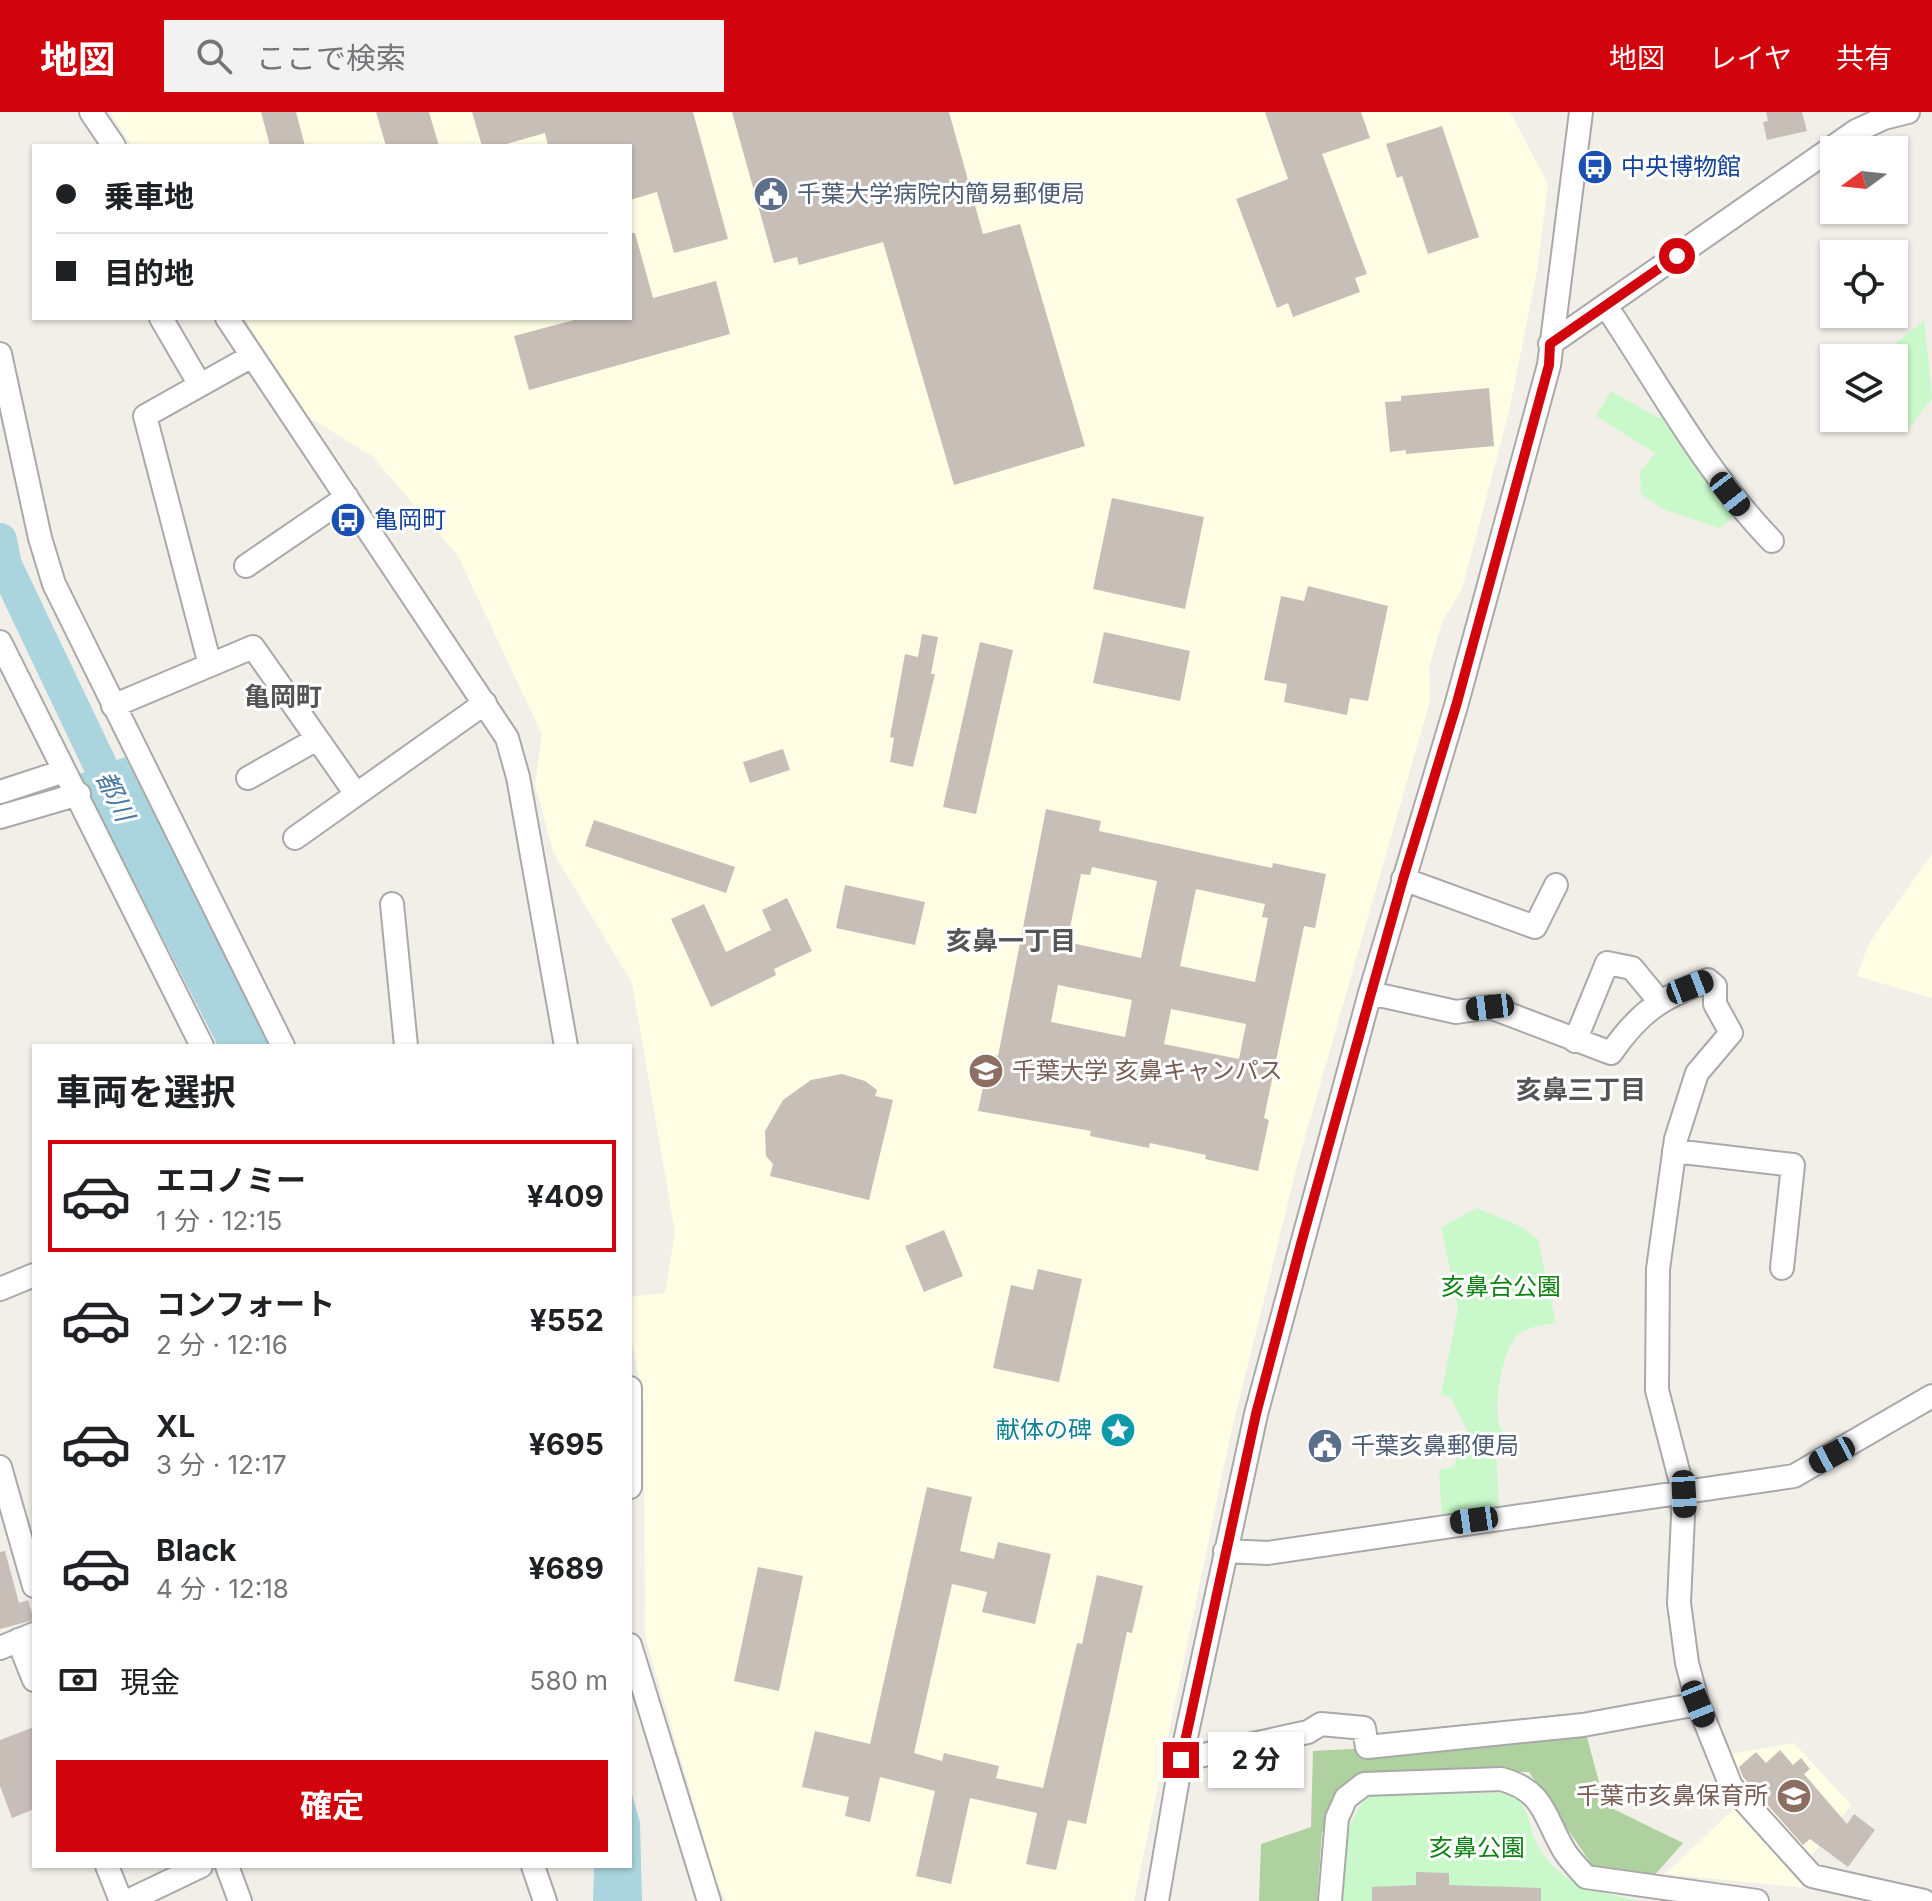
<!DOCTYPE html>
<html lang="ja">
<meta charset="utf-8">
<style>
body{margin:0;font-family:Inter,"Noto Sans JP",sans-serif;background:#f2f2f2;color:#202124;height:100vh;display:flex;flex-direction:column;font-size:30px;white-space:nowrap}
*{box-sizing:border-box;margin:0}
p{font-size:26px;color:#757577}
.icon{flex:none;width:44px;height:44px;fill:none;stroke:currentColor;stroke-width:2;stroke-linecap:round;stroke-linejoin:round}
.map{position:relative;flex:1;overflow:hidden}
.drawer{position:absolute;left:32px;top:932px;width:600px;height:824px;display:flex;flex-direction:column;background:#fff;border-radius:0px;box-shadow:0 2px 6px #0004}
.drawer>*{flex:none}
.hud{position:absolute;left:32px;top:32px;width:600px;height:176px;border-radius:0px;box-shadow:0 2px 6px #0004;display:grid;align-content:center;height:176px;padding:0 24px;background:#fff}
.needle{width:52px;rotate:255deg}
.buttons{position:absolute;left:1820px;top:24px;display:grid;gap:16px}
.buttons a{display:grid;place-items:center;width:88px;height:88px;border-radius:0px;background:#fff;box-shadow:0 2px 6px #0004;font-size:40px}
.end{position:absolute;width:36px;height:36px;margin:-18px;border:10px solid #d1030c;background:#fff;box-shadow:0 0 0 4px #fff}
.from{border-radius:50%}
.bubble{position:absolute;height:56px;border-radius:0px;background:#fff;box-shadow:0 2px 6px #0004;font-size:26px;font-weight:700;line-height:56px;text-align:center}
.car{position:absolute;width:24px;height:48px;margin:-24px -12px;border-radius:10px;box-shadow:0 0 6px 2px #0007;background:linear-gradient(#222 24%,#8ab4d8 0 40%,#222 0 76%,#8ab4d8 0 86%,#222 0)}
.hud b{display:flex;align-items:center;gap:28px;height:76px;font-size:30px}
.hud b+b{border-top:2px solid #e0e0e0}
.hud i{width:20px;height:20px;background:#202124}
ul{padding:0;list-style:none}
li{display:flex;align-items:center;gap:24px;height:112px;margin:0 16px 12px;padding:0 8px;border:4px solid transparent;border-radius:0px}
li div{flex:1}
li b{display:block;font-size:30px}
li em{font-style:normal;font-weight:700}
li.current{border-color:#d1030c}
li>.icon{width:72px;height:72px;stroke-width:1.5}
h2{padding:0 24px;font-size:36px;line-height:96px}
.pay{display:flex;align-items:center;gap:20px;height:88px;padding:0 24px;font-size:30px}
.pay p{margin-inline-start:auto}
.primary-button{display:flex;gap:16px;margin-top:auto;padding:16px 24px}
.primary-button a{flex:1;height:92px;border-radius:0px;background:#d1030c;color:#fff;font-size:32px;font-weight:700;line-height:92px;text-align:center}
header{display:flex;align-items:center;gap:48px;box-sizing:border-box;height:112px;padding:0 40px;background:#d1030c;color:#fff}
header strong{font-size:38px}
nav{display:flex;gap:44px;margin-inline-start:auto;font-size:28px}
.search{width:560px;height:72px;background:#f2f2f2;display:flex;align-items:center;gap:20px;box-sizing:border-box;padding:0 28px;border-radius:0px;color:#757577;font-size:30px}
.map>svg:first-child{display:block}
</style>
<header>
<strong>地図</strong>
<div class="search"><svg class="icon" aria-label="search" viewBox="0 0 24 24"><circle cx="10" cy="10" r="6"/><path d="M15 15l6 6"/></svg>ここで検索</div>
<nav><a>地図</a><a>レイヤ</a><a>共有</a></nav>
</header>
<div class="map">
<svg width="1932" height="1789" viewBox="0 0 1932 1789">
<rect width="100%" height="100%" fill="#f2efe9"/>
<path fill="#fffee5" d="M 110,0 L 1510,0 L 1548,72 L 1537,159 L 1509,300 L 1462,477 L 1442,510 L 1429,555 L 1430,589 L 1299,1046 L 1230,1325 L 1134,1789 L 726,1789 L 717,1771 L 645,1524 L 644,1293 L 630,1221 L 630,1185 L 665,1181 L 675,1120 L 632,871 L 553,740 L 535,672 L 542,622 L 458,444 L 373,345 L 309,305 L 244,206 L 630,206 L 630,34 L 132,34 Z
M 1932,741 L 1932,886 L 1857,864 L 1868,833 Z
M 1794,1631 L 1851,1693 L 1805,1752 L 1739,1674 L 1725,1643 Z
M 1738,1693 L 1762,1717 L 1804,1776 L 1665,1762 Z"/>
<path fill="#afd09f" d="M 1587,1625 L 1605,1693 L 1683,1731 L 1651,1767 L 1594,1756 L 1529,1660 L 1373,1660 L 1322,1720 L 1317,1789 L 1259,1789 L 1261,1732 L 1311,1715 L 1313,1639 Z"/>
<path fill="#c9f9ca" d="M 1924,208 L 1932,286 L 1907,319 L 1880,308 L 1862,316 L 1850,306 L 1894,306 L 1894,246 L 1878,246 Z
M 1611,279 L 1659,306 L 1674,303 L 1740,399 L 1720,416 L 1663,397 L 1641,382 L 1640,360 L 1655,341 L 1596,304 Z
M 1477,1096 L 1518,1113 L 1538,1127 L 1556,1211 C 1542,1214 1525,1214 1515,1226 C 1503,1239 1490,1303 1502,1318 C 1504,1321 1509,1323 1512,1325 L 1496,1336 L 1499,1400 L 1442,1408 L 1439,1358 L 1453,1355 L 1468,1320 L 1451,1286 L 1441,1282 L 1458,1197 L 1441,1115 Z
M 1508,1681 C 1533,1696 1526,1711 1538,1734 C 1560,1774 1599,1780 1640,1789 L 1341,1789 C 1344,1750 1341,1711 1370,1682 Z"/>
<path fill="#abd5de" d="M 125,645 L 274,934 L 218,934 L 79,662 Z
M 630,1676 L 640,1710 L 642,1789 L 593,1789 L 594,1754 L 630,1754 Z"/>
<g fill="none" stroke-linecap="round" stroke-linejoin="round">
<path stroke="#abd5de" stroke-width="34" d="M 0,428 L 5,453 L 121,697"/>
</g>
<path fill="#c7beb8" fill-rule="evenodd" d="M 261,0 L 296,0 L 305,34 L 270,34 Z
M 376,0 L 429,0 L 439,34 L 386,34 Z
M 472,0 L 693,0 L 728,127 L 674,141 L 657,80 L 630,88 L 630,34 L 548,34 L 545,21 L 499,34 L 482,34 Z
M 732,0 L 949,0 L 983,122 L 1020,112 L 1085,334 L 954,373 L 883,130 L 799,153 L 797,145 L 774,151 Z
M 1265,0 L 1361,0 L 1370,26 L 1322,42 L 1367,162 L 1355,166 L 1360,180 L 1293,205 L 1288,191 L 1277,196 L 1236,87 L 1288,67 Z
M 1766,0 L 1802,0 L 1807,19 L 1767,28 L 1763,10 L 1768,9 Z
M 1442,14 L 1479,125 L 1428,142 L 1402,64 L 1397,66 L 1386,32 Z
M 630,121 L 635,121 L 653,186 L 716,169 L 730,222 L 529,278 L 514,224 L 582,206 L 630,206 Z
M 1489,276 L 1494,334 L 1406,342 L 1406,338 L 1390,340 L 1385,290 L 1401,289 L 1401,284 Z
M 1112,386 L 1204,405 L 1185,497 L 1093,477 Z
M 1308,474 L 1388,494 L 1368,589 L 1350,586 L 1347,603 L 1284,590 L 1287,572 L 1264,568 L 1281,484 L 1304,489 Z
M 1104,520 L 1190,539 L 1180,589 L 1093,571 Z
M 922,522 L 938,525 L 931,562 L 935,562 L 913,655 L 890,650 L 894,626 L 890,625 L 905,542 L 918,545 Z
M 980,530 L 1013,538 L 976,702 L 943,695 Z
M 783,637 L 790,658 L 750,671 L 743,650 Z
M 1046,697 L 1101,709 L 1099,719 L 1272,756 L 1273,751 L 1326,762 L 1315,816 L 1304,814 L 1264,1006 L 1269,1008 L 1258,1059 L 1205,1047 L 1206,1043 L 1150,1031 L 1149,1036 L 1090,1024 L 1091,1019 L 978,999 L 990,942 L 998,944 ZM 1092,755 L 1157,769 L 1141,846 L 1067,830 L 1081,762 L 1090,763 ZM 1196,777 L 1265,792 L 1262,805 L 1268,806 L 1255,870 L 1180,854 ZM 1058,873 L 1132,888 L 1125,925 L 1051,910 ZM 1171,897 L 1246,912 L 1239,947 L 1164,932 Z
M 594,708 L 735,755 L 726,781 L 585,734 Z
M 845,773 L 925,790 L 915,833 L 836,816 Z
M 787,786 L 812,839 L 774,857 L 776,863 L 711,895 L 671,807 L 704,792 L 726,840 L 771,818 L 762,798 Z
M 842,962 L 865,969 L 877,978 L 875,984 L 893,988 L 869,1088 L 770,1064 L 773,1052 L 766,1044 L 765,1019 L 783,988 L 811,968 Z
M 944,1118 L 963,1164 L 924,1180 L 905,1134 Z
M 1038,1157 L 1082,1167 L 1059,1270 L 993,1256 L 1011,1173 L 1033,1178 Z
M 927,1375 L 972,1385 L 960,1439 L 994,1447 L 998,1430 L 1051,1442 L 1035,1512 L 982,1500 L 987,1480 L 952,1472 L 914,1641 L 942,1649 L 944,1641 L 999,1654 L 996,1666 L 1043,1676 L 1077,1531 L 1082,1532 L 1097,1463 L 1143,1474 L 1132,1521 L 1127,1520 L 1086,1712 L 1068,1708 L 1056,1758 L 1026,1752 L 1037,1701 L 970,1686 L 951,1772 L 916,1764 L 935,1679 L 880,1665 L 870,1710 L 845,1704 L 849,1685 L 802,1675 L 815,1619 L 870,1632 Z
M 5,1439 L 19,1491 L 28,1488 L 34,1508 L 0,1517 L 0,1440 Z
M 758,1455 L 803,1464 L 779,1579 L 734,1569 Z
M 34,1615 L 34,1697 L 12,1706 L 0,1674 L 0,1628 Z
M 1780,1638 L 1793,1653 L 1801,1646 L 1810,1657 L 1804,1662 L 1847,1712 L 1854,1702 L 1875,1718 L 1848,1755 L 1810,1727 L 1803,1733 L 1743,1665 L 1739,1655 L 1756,1640 L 1766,1651 Z
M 1416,1760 L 1449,1761 L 1449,1773 L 1541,1776 L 1541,1789 L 1372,1789 L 1372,1775 L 1416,1773 Z"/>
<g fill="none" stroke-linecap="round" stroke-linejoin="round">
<defs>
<path id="minor" d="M 91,0 L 114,34
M 1606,194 C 1659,273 1705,360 1772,429
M 161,206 L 200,273
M 227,206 L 507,626 L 518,665 L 566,934
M 1550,232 L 1856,19 L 1884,6 L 1908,0
M 0,242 L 40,426 L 54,472 L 283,934
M 246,454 L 347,385
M 0,530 L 202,934
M 210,553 L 145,304 L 252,244
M 113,594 L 253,535 L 356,682
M 248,666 L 317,627
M 0,680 L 64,659
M 0,705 L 79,682
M 295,726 L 485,591
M 1403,767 L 1535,815 L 1556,773
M 392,792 L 406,934
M 1370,881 L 1456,900 L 1490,895 L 1611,941 C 1640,899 1661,886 1708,868 L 1715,874 L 1715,892 L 1731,921 L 1697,961 L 1676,1027 L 1658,1157 L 1657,1278 L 1684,1382 L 1679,1491 L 1687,1551 L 1698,1592 L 1731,1674 L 1812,1764 L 1924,1789
M 1575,929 L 1607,851 L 1632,856 L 1660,890
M 1674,1039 L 1793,1053 L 1782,1156
M 0,1177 L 34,1163
M 630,1276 L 630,1375
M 0,1355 L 34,1474
M 1225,1439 L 1268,1441 L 1794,1364 L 1932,1284
M 18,1528 L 34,1568
M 630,1533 L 709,1789
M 0,1536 L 34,1522
M 1181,1648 L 1308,1620 L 1321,1612 L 1364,1616 L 1367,1635 L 1583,1613 L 1698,1592
M 107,1754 L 121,1789
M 227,1754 L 240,1789
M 533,1754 L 545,1789
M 128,1789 L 201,1754
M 1157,1789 L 1181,1648 L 1256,1302 L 1370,881 L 1456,594 L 1549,253 L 1581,0
M 1330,1789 L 1337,1706 L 1346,1686 L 1364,1672 L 1501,1667 C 1546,1679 1544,1706 1565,1740 C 1571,1749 1579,1757 1586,1765 L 1757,1789"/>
</defs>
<use href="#minor" stroke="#a9a9a9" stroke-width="26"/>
<use href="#minor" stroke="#fff" stroke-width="22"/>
</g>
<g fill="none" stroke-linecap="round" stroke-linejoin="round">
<path stroke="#d1030c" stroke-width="10" d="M 1181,1648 L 1256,1302 L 1302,1128 L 1403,767 L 1456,594 L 1549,253 L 1550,232 L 1677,144"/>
</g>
<defs>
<symbol id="bus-disc" viewBox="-11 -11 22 22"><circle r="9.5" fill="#1a4fb4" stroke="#fff"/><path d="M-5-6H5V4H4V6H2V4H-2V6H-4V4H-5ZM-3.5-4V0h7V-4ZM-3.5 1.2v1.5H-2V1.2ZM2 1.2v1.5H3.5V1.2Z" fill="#fff"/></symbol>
<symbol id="civic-disc" viewBox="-11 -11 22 22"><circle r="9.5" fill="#5c6f8a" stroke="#fff"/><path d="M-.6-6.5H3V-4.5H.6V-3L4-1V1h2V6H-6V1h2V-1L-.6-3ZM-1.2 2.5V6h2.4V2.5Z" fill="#fff"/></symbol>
<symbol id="university-disc" viewBox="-11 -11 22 22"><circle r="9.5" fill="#8d6e63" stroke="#fff"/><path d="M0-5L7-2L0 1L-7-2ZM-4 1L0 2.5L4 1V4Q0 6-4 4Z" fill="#fff"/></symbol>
<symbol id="sight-disc" viewBox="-11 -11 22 22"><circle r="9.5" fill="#0f9aa8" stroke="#fff"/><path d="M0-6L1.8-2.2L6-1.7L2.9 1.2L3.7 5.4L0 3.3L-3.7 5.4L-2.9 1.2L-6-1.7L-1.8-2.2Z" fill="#fff"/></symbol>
<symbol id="school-disc" viewBox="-11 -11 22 22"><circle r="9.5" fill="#8d6e63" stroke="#fff"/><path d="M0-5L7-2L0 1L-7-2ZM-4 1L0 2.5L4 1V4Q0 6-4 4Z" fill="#fff"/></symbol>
</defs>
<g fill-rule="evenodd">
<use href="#bus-disc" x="1575" y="35" width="40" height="40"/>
<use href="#civic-disc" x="751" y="62" width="40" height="40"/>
<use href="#bus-disc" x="328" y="388" width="40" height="40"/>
<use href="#university-disc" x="966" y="939" width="40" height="40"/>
<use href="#sight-disc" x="1098" y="1298" width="40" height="40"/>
<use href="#civic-disc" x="1305" y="1314" width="40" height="40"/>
<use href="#school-disc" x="1774" y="1664" width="40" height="40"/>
</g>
<g text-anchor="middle" stroke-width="6" stroke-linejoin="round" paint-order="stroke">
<g font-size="24" fill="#164399" stroke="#fff" text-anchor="start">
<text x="1621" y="63">中央博物館</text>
<text x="374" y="416">亀岡町</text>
</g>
<g font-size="24" fill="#4e5e75" stroke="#fff" text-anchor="start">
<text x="797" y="90">千葉大学病院内簡易郵便局</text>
<text x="1351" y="1342">千葉亥鼻郵便局</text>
</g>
<g font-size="24" fill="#785e54" stroke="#fff" text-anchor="start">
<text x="1012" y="967">千葉大学 亥鼻キャンパス</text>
<text x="1768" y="1692" text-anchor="end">千葉市亥鼻保育所</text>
</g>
<g font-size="24" fill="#0e8212" stroke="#fff">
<text x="1501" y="1183">亥鼻台公園</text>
<text x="1477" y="1744">亥鼻公園</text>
</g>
<g font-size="24" fill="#0d838f" stroke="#fff" text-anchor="end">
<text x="1092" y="1326">献体の碑</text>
</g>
<g font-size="26" font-weight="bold" fill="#555" stroke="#fff">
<text x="283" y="594">亀岡町</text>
<text x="1011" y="838">亥鼻一丁目</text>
<text x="1581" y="987">亥鼻三丁目</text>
</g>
<g font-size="26" font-style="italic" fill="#4878a2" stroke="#fff">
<text transform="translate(115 684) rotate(64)" y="9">都川</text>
</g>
</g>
</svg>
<div class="buttons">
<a><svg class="needle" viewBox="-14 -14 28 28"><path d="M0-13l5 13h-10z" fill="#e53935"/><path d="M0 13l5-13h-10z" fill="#757577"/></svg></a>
<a><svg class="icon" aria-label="locate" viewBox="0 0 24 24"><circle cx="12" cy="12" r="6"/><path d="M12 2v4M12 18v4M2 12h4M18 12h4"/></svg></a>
<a><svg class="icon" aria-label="layers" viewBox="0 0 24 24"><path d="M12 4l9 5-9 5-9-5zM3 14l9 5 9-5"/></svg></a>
</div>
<i class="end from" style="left:1677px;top:144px"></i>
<i class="end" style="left:1181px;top:1648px"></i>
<div class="bubble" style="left:1208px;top:1620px;width:96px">2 分</div>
<i class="car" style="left:1730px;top:382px;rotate:142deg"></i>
<i class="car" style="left:1690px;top:875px;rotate:69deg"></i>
<i class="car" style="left:1490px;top:895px;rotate:263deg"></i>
<i class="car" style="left:1832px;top:1343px;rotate:242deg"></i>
<i class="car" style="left:1684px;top:1382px;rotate:177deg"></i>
<i class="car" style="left:1474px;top:1408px;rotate:262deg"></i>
<i class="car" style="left:1698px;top:1592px;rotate:158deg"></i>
<div class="hud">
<b><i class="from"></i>乗車地</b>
<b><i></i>目的地</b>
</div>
<section class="drawer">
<h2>車両を選択</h2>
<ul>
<li class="current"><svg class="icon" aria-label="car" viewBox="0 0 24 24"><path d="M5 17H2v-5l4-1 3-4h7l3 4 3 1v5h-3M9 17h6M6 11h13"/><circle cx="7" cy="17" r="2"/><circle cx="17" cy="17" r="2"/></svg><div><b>エコノミー</b><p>1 分 · 12:15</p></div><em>¥409</em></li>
<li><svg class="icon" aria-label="car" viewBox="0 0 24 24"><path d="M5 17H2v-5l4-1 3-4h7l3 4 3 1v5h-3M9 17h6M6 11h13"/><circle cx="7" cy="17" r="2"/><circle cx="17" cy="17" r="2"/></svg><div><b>コンフォート</b><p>2 分 · 12:16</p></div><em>¥552</em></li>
<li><svg class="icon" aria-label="car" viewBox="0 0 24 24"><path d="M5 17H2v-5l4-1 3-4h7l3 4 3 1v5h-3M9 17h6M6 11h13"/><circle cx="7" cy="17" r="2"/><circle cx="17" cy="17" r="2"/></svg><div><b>XL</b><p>3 分 · 12:17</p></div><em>¥695</em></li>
<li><svg class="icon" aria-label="car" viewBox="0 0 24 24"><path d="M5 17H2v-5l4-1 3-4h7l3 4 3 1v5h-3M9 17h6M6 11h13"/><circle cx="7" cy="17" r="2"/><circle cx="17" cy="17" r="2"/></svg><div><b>Black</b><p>4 分 · 12:18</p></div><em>¥689</em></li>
</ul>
<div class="pay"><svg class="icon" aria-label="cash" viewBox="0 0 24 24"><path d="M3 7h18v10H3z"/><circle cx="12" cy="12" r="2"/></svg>現金<p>580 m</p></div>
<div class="primary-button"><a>確定</a></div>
</section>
</div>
